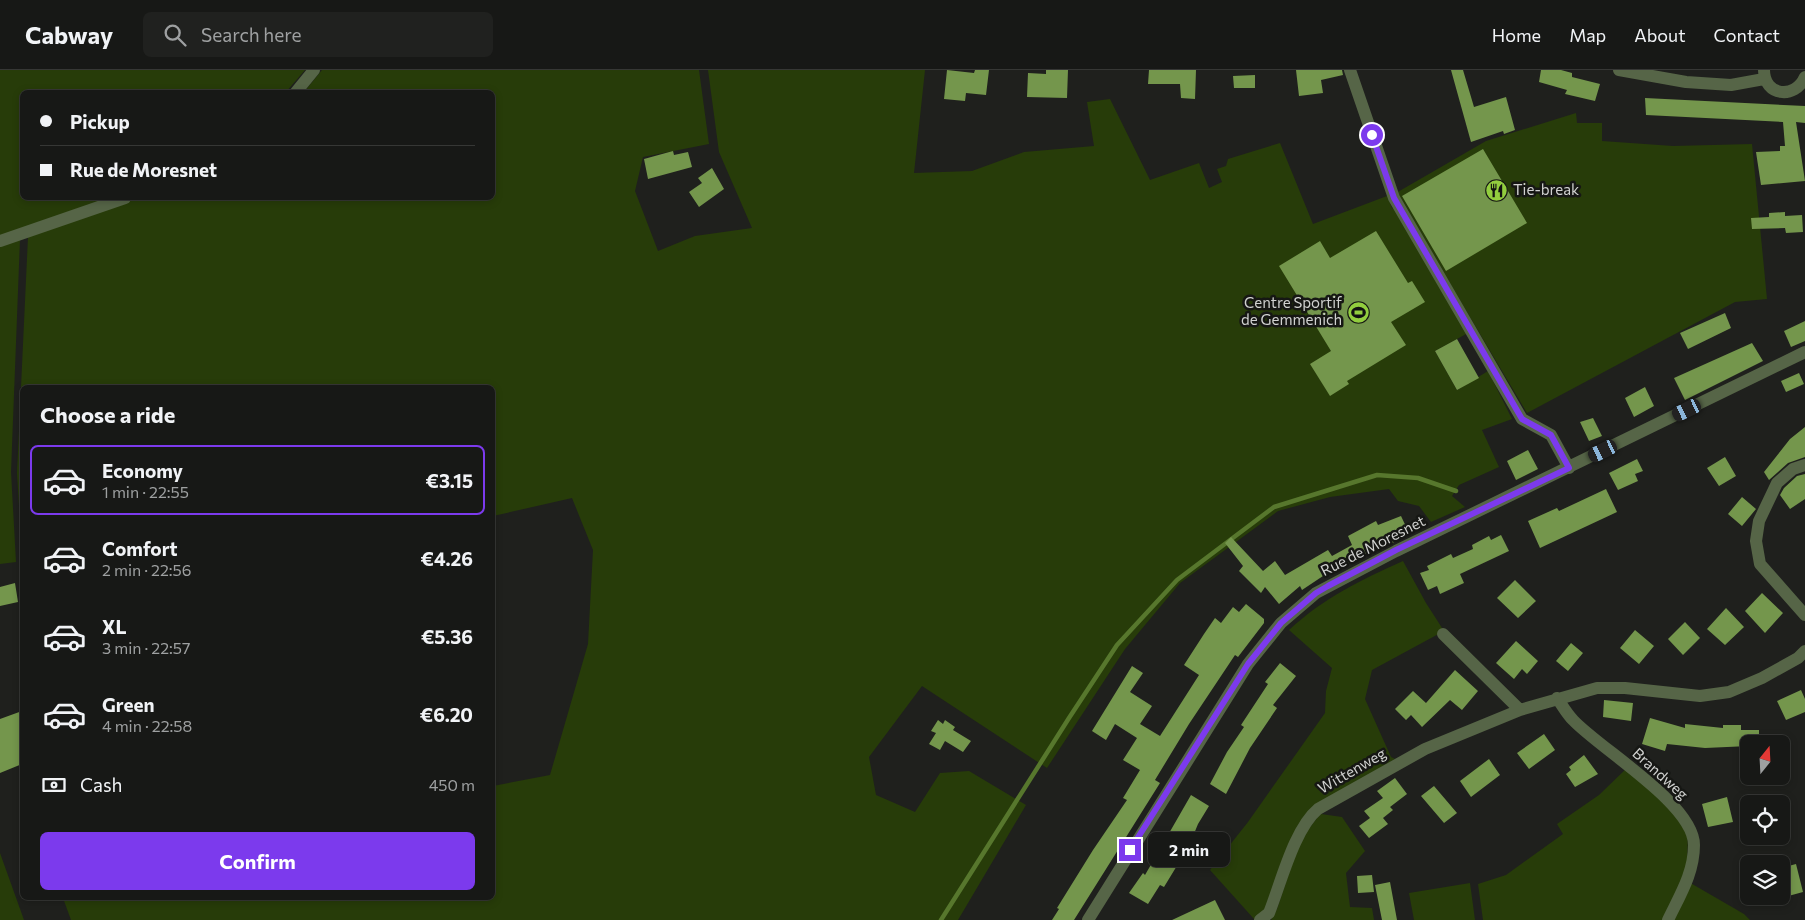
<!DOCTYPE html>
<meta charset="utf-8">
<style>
body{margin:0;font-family:Commissioner,sans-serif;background:#20211f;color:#f1f3f6;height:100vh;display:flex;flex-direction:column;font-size:19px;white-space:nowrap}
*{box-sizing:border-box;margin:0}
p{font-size:16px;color:#9ea0a1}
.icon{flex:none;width:28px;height:28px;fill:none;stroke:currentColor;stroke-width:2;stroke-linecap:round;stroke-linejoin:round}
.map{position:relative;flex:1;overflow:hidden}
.drawer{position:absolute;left:20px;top:315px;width:475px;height:515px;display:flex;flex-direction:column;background:#171816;border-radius:8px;box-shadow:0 2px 8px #0003,0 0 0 1px #363735}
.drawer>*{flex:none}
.hud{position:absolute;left:20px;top:20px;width:475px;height:110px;border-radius:8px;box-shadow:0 2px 8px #0003,0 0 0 1px #363735;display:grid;align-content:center;height:110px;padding:0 20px;background:#171816}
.needle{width:32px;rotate:18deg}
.buttons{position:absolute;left:1740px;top:665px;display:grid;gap:10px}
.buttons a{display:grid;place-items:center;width:50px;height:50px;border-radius:8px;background:#171816;box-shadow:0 2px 8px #0003,0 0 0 1px #363735;font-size:25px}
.end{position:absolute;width:22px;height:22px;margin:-11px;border:6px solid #7c3aed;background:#fff;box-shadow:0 0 0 2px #fff}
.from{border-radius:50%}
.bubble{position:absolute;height:35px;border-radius:8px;background:#171816;box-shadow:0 2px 8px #0003,0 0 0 1px #363735;font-size:16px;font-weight:700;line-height:35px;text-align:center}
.car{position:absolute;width:15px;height:30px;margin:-15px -8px;border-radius:6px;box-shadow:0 0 4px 1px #0007;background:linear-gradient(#222 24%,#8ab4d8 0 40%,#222 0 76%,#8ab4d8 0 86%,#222 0)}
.hud b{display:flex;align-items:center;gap:18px;height:48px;font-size:19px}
.hud b+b{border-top:1px solid #363735}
.hud i{width:12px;height:12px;background:#f1f3f6}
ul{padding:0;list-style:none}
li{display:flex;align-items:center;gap:15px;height:70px;margin:0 10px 8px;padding:0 10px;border:2px solid transparent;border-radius:8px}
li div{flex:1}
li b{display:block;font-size:19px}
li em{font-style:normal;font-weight:700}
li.active{border-color:#7c3aed}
li>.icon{width:45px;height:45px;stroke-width:1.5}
h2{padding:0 20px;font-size:22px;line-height:60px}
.pay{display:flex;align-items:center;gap:12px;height:55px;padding:0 20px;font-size:19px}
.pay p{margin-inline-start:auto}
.action{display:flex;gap:10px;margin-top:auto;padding:10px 20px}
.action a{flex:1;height:58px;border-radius:8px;background:#7c3aed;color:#fff;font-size:20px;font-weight:700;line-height:58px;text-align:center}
header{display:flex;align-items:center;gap:30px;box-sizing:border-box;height:70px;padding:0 25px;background:#171816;border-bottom:1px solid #363735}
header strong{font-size:24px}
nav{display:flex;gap:28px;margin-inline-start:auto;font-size:18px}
.search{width:350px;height:45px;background:#20211f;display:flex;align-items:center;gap:12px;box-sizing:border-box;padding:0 18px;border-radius:8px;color:#9ea0a1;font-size:19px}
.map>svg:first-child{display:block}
</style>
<header>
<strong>Cabway</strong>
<div class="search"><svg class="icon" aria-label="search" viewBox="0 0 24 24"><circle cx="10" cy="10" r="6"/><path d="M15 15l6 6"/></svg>Search here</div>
<nav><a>Home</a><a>Map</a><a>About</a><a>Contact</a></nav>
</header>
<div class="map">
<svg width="1805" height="850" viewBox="0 0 1805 850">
<rect width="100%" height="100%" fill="#1f201d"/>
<path fill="#273c09" d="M 0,0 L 305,0 L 286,22 L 22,22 L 22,128 L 113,128 L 0,166 Z
M 322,0 L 699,0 L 709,74 L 643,87 L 635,121 L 658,181 L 695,166 L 752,158 L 719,82 L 708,0 L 925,0 L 914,103 L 972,101 L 1024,82 L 1094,76 L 1087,32 L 1110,29 L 1150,110 L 1199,93 L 1209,118 L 1222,112 L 1217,99 L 1226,96 L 1228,89 L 1280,73 L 1313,154 L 1387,126 L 1392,138 L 1399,142 L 1468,263 L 1435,281 L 1457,320 L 1488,301 L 1512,349 L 1482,360 L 1499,397 L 1459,415 L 1452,426 L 1465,437 L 1431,452 L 1419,436 L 1398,431 L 1389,419 L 1330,427 L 1278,441 L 1180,513 L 1125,579 L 1047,698 L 922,616 L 869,687 L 876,725 L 915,742 L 940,703 L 969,701 L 1026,735 L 958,850 L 71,850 L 63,828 L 492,828 L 493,716 L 550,705 L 588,574 L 593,480 L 572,428 L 493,446 L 492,318 L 22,318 L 22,485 L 17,403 L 28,167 L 137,128 L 492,128 L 492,22 L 304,22 Z
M 1576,43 L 1577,53 L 1602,53 L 1602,71 L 1673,76 L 1752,74 L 1767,229 L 1735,232 L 1527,343 L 1396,123 L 1486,71 Z
M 20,169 L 11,402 L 16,492 L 0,494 L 0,176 Z
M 1403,491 L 1426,533 L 1444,561 L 1372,600 L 1365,629 L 1391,687 L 1395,689 L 1323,732 L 1265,843 L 1254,849 L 1210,800 L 1248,752 L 1325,643 L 1326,621 L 1332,598 L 1289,560 C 1325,527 1359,511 1403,491 Z
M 1629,696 L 1688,755 L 1687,811 L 1744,844 L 1750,850 L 1483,850 L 1478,814 L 1506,805 L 1563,764 L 1557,754 L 1599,725 Z
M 1321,744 L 1342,747 L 1365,781 L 1346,803 L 1350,837 L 1372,838 L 1374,850 L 1271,850 L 1277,839 C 1289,807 1296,769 1321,744 Z
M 0,783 L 24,850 L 0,850 Z
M 1470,813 L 1475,850 L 1414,850 L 1409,823 Z"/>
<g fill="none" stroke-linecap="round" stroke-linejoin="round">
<path stroke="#57772d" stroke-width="4.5" d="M 941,850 L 1069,648 L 1117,575 L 1177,510 L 1274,437 L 1377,405 L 1418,408 L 1456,421"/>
</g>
<path fill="#74964c" d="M 947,0 L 974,3 L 975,0 L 989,0 L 986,25 L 966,23 L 965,31 L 944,29 Z
M 1046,0 L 1068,0 L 1067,28 L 1027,27 L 1028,3 L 1046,4 Z
M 1149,0 L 1196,0 L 1195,29 L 1181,28 L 1180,14 L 1148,14 Z
M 1296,0 L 1342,0 L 1343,5 L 1321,10 L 1323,23 L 1299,26 Z
M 1451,0 L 1463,0 L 1474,37 L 1506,27 L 1515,60 L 1504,64 L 1503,61 L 1471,72 Z
M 1541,0 L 1561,0 L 1572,3 L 1572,7 L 1600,14 L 1595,31 L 1565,24 L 1567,20 L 1539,12 Z
M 1255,5 L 1255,18 L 1234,18 L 1233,6 Z
M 1645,28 L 1805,36 L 1805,53 L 1796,52 L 1805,111 L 1761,115 L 1756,82 L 1780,81 L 1780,76 L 1785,76 L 1783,52 L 1646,45 Z
M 1483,79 L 1527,153 L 1446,201 L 1402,126 Z
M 673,81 L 674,85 L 688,82 L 692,97 L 648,109 L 644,89 Z
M 712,98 L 724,119 L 699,137 L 689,122 L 702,113 L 698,108 Z
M 1785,142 L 1785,146 L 1802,145 L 1803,162 L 1786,163 L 1785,158 L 1752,159 L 1751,148 L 1769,147 L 1769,143 Z
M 1376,161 L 1408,213 L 1412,211 L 1425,232 L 1391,252 L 1406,275 L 1347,311 L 1349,314 L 1330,326 L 1310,294 L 1331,281 L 1279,196 L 1320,171 L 1330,188 Z
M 1725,243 L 1731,258 L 1688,279 L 1680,263 Z
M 1805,251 L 1805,271 L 1791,277 L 1784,261 Z
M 1457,269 L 1479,308 L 1457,320 L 1435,281 Z
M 1752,273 L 1763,291 L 1685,330 L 1674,308 Z
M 1799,303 L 1804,314 L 1786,322 L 1781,311 Z
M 1645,317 L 1654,336 L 1634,347 L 1625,328 Z
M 1593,348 L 1602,366 L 1589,371 L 1580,352 Z
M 1805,357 L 1805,387 L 1788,393 L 1769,410 L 1764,402 L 1790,369 Z
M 1528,380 L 1538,399 L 1516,410 L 1507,391 Z
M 1725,387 L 1736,406 L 1719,416 L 1707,398 Z
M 1637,389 L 1643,401 L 1635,404 L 1638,411 L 1618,420 L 1609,403 Z
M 1805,404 L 1805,429 L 1790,439 L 1780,425 L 1784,418 L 1797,406 Z
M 1606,419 L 1617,442 L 1540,478 L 1528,451 L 1557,438 L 1559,441 Z
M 1742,427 L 1756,439 L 1742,456 L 1728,444 Z
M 1401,446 L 1409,463 L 1389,475 L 1388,473 L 1323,506 L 1302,520 L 1300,516 L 1279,534 L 1265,517 L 1261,523 L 1239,501 L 1243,496 L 1225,473 L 1231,467 L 1263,501 L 1275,491 L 1285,505 L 1328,480 L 1332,486 L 1352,475 L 1348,466 L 1376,451 L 1378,455 Z
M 1501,465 L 1509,481 L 1460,504 L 1464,513 L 1440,524 L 1437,516 L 1428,520 L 1420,503 L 1429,500 L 1427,496 L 1451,484 L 1453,488 L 1473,479 L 1472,475 L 1489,466 L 1491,470 Z
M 1515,510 L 1536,531 L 1518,548 L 1497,528 Z
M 15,513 L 18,532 L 0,536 L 0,517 Z
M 1762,523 L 1783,543 L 1765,563 L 1745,541 Z
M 1246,534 L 1264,549 L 1264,553 L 1238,587 L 1235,585 L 1189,654 L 1155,710 L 1160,713 L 1074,850 L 1052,850 L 1059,839 L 1057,838 L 1093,780 L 1127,730 L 1123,728 L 1140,700 L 1123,690 L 1137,668 L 1115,654 L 1106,670 L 1092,661 L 1132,596 L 1143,603 L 1130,622 L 1152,636 L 1140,654 L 1160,666 L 1199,605 L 1184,595 L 1204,564 L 1215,548 L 1221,553 L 1233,537 L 1239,542 Z
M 1726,538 L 1744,557 L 1725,575 L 1707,559 Z
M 1685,552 L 1700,568 L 1683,585 L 1668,569 Z
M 1635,560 L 1654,576 L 1639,594 L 1620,578 Z
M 1516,571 L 1538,591 L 1527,604 L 1522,599 L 1514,609 L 1496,593 Z
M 1571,573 L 1583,583 L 1568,601 L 1556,591 Z
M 1280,593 L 1296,606 L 1273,635 L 1277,638 L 1250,678 L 1226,724 L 1210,714 L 1227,682 L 1244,657 L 1241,655 L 1268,614 L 1265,612 Z
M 1455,600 L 1478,621 L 1462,640 L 1450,630 L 1422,657 L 1411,645 L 1406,650 L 1395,639 L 1413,621 L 1426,633 Z
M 1801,620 L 1805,629 L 1805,642 L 1786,650 L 1777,631 Z
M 1604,630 L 1633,633 L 1631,651 L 1603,647 Z
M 22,641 L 22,694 L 0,703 L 0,649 Z
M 1650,648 L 1685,658 L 1685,654 L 1723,658 L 1723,655 L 1741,655 L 1741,660 L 1759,660 L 1759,674 L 1749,674 L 1749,676 L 1705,678 L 1667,674 L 1665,681 L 1642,674 Z
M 938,650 L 943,654 L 945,650 L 955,657 L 953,660 L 971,671 L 963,682 L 945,671 L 940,680 L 929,674 L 936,663 L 931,661 Z
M 1544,664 L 1555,680 L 1529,699 L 1517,683 Z
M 1584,685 L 1598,704 L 1575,717 L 1566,704 L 1571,700 L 1569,697 Z
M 1489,689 L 1500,705 L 1471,727 L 1460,711 Z
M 1395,708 L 1407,724 L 1390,737 L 1393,740 L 1383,748 L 1388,754 L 1369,768 L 1359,756 L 1370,748 L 1364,741 L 1383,728 L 1377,721 Z
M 1434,716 L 1457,743 L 1444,753 L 1421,726 Z
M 1191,725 L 1209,736 L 1198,754 L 1189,776 L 1164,817 L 1160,815 L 1148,834 L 1129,823 L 1143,803 L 1145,805 Z
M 1727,727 L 1733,752 L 1708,757 L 1702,734 Z
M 1796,794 L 1803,822 L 1781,828 L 1781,798 Z
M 1372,805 L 1374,822 L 1358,823 L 1357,806 Z
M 1390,812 L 1397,850 L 1382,850 L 1375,815 Z
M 1215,830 L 1225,850 L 1172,850 Z"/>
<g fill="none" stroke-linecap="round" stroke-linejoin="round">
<path stroke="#566547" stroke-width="12" d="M 1350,0 L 1394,128 L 1522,349 L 1551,365 L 1569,398
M 1619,0 L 1686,12 L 1731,15 L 1764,9
M 1764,0 C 1764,26 1795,30 1805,7
M 296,22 L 314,0
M 0,171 L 125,128
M 1805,395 L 1793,399 L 1777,413 L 1759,451 L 1756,471 L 1760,494 L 1805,545
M 1443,564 L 1520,640
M 1557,628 C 1562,635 1567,644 1573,650 C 1600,679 1694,734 1694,775 C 1694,803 1680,825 1668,850
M 1088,850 L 1248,594 L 1281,553 L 1316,523 L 1396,481 L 1805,282
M 1260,850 L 1269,843 C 1281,813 1294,759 1318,739 L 1425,679 L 1520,640 L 1597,618 L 1625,618 L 1700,626 L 1729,622 L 1762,608 L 1798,588 L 1805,581"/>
</g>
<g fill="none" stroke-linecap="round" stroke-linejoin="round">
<path stroke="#7c3aed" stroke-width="6" d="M 1130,780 L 1248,594 L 1281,553 L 1316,523 L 1328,516 L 1396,480 L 1569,398 L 1551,365 L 1522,349 L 1394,128 L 1372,65"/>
</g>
<defs>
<symbol id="restaurant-disc" viewBox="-11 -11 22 22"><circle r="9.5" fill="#92cd3e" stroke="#161714"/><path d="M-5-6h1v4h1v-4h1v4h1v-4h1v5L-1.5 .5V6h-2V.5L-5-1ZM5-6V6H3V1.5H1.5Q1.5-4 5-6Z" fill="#111"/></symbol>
<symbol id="stadium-disc" viewBox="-11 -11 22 22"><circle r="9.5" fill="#92cd3e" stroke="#161714"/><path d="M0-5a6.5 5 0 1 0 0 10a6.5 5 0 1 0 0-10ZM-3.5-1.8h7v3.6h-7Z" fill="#111"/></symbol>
</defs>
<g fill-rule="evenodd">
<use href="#restaurant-disc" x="1484" y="108" width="25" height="25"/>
<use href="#stadium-disc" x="1346" y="230" width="25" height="25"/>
</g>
<g text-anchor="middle" stroke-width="5" stroke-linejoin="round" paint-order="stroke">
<g font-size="15" fill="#d1d2d0" stroke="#161714" text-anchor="start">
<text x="1513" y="125">Tie-break</text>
<text x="1342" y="238" text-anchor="end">Centre Sportif<tspan x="1342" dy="17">de Gemmenich</tspan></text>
</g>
<g font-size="15" fill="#d1d2d0" stroke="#161714">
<text transform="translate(1373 476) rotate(-27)" y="5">Rue de Moresnet</text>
<text transform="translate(1352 701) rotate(-30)" y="5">Wittenweg</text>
<text transform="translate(1660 704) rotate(42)" y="5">Brandweg</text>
</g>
</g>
</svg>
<div class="buttons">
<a><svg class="needle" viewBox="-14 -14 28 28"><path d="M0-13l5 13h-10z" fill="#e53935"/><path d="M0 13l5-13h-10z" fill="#9ea0a1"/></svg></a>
<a><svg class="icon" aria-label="locate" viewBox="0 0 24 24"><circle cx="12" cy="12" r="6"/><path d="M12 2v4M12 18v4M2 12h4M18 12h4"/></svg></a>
<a><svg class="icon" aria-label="layers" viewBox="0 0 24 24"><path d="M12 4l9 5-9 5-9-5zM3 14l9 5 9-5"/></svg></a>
</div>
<i class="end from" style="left:1372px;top:65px"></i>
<i class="end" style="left:1130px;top:780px"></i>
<div class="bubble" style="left:1148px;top:762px;width:82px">2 min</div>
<i class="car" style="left:1687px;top:340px;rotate:244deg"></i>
<i class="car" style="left:1603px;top:381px;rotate:244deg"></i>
<div class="hud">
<b><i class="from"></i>Pickup</b>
<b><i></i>Rue de Moresnet</b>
</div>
<section class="drawer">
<h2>Choose a ride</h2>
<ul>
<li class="active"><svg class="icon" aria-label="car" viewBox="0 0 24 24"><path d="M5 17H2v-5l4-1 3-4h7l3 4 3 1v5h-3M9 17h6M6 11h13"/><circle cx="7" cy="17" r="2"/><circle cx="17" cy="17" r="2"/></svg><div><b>Economy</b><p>1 min · 22:55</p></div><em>€3.15</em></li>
<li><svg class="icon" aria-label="car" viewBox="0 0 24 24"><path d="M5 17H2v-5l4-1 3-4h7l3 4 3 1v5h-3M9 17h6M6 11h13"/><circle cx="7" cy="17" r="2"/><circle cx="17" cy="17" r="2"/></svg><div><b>Comfort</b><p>2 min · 22:56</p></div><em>€4.26</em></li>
<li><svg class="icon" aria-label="car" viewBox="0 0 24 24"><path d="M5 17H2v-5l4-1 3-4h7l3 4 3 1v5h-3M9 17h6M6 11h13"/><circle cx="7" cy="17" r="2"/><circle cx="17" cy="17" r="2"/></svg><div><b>XL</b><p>3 min · 22:57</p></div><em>€5.36</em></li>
<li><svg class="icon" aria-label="car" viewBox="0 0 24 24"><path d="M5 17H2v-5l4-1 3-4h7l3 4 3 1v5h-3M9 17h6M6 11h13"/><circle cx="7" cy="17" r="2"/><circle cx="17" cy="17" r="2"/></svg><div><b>Green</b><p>4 min · 22:58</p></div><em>€6.20</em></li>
</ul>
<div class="pay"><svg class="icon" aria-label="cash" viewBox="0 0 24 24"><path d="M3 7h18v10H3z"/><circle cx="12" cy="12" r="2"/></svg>Cash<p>450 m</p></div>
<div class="action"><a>Confirm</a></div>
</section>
</div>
